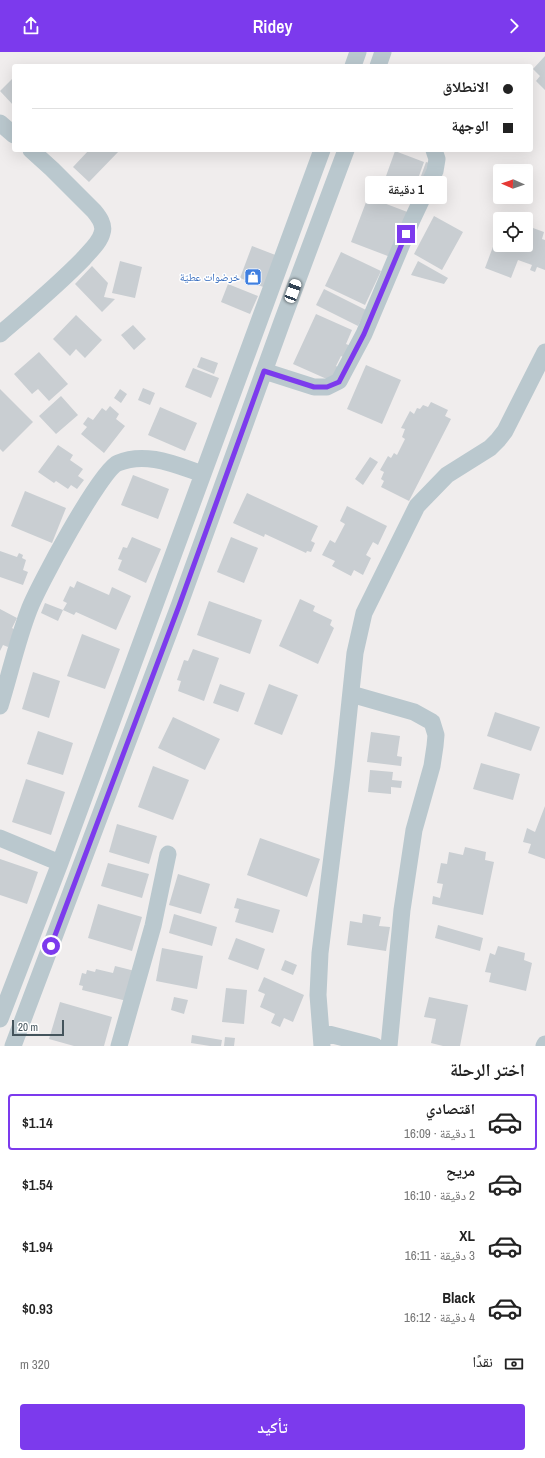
<!DOCTYPE html>
<html lang="ar">
<meta charset="utf-8">
<style>
body{margin:0;font-family:"Archivo Narrow","Noto Naskh Arabic",sans-serif;background:#f2f2f2;color:#222;direction:rtl;height:100vh;display:flex;flex-direction:column;font-size:15px;white-space:nowrap}
*{box-sizing:border-box;margin:0}
p{font-size:13px;color:#767676}
.icon{flex:none;width:22px;height:22px;fill:none;stroke:currentColor;stroke-width:2;stroke-linecap:round;stroke-linejoin:round}
.map{position:relative;height:994px;overflow:hidden;direction:ltr}
.drawer{display:flex;flex-direction:column;background:#fff;flex:1}
.drawer>*{flex:none}
.guide{position:absolute;left:12px;top:12px;width:521px;height:88px;border-radius:4px;box-shadow:0 4px 16px #0002;direction:rtl;display:grid;align-content:center;height:88px;padding:0 20px;background:#fff}
.needle{width:26px;rotate:272deg}
.buttons{position:absolute;left:493px;top:112px;display:grid;gap:8px}
.buttons a{display:grid;place-items:center;width:40px;height:40px;border-radius:4px;background:#fff;box-shadow:0 4px 16px #0002;font-size:20px}
.scale{position:absolute;left:12px;bottom:10px;width:52px;box-sizing:border-box;padding-left:4px;border:2px solid #44545c;border-top:0;font-size:11px;line-height:14px;white-space:nowrap;color:#44545c;-webkit-text-stroke:3px #fff;paint-order:stroke}
.end{position:absolute;width:18px;height:18px;margin:-9px;border:5px solid #7c3aed;background:#fff;box-shadow:0 0 0 2px #fff}
.from{border-radius:50%}
.bubble{position:absolute;height:28px;border-radius:4px;background:#fff;box-shadow:0 4px 16px #0002;font-size:13px;font-weight:600;line-height:28px;text-align:center;direction:rtl}
.car{position:absolute;width:12px;height:24px;margin:-12px -6px;border-radius:5px;box-shadow:0 0 3px 1px #0007;background:linear-gradient(#fff 24%,#345 0 40%,#fff 0 76%,#345 0 86%,#fff 0)}
.guide b{display:flex;align-items:center;gap:14px;height:38px;font-size:15px}
.guide b+b{border-top:1px solid #e0e0e0}
.guide i{width:10px;height:10px;background:#222}
ul{padding:0;list-style:none}
li{display:flex;align-items:center;gap:12px;height:56px;margin:0 8px 6px;padding:0 12px;border:2px solid transparent;border-radius:4px}
li div{flex:1}
li b{display:block;font-size:15px}
li em{font-style:normal;font-weight:600}
li.current{border-color:#7c3aed}
li>.icon{width:36px;height:36px;stroke-width:1.5}
h2{padding:0 20px;font-size:18px;line-height:48px}
.pay{display:flex;align-items:center;gap:10px;height:44px;padding:0 20px;font-size:15px}
.pay p{margin-inline-start:auto}
.action{display:flex;gap:8px;margin-top:auto;padding:8px 20px}
.action a{flex:1;height:46px;border-radius:4px;background:#7c3aed;color:#fff;font-size:16px;font-weight:600;line-height:46px;text-align:center}
header{display:flex;justify-content:space-between;align-items:center;height:52px;padding:0 20px;background:#7c3aed;color:#fff;font-size:18px;font-weight:600}
.map>svg:first-child{display:block}
</style>
<header><svg class="icon" aria-label="forward" viewBox="0 0 24 24"><path d="M9 5l7 7-7 7"/></svg>Ridey<svg class="icon" aria-label="share" viewBox="0 0 24 24"><path d="M12 15V3M7 8l5-5 5 5M5 13v7h14v-7"/></svg></header>
<div class="map">
<svg width="545" height="994" viewBox="0 0 545 994">
<rect width="100%" height="100%" fill="#f0eded"/>
<path fill="#c9ced2" d="M 545,4 L 545,38 L 536,29 L 540,24 L 533,17 Z
M 13,26 L 14,27 L 14,54 L 0,39 Z
M 89,98 L 120,98 L 89,130 L 73,115 Z
M 395,99 L 424,110 L 410,149 L 381,138 Z
M 426,110 L 432,112 L 422,140 L 416,138 Z
M 368,145 L 410,161 L 393,206 L 351,190 Z
M 434,164 L 463,180 L 442,218 L 414,202 Z
M 526,174 L 530,175 L 527,182 L 531,183 L 533,176 L 544,180 L 542,187 L 545,188 L 545,218 L 537,215 L 535,220 L 530,218 L 532,213 L 518,208 L 511,226 L 485,216 L 500,176 L 500,193 L 526,193 Z
M 252,194 L 278,204 L 266,236 L 240,226 Z
M 341,200 L 381,219 L 365,253 L 325,234 Z
M 120,209 L 142,215 L 135,246 L 112,241 Z
M 418,209 L 448,226 L 444,232 L 411,223 Z
M 92,214 L 108,231 L 104,245 L 115,247 L 102,260 L 75,232 Z
M 228,232 L 258,244 L 250,262 L 221,250 Z
M 324,237 L 366,258 L 358,274 L 316,253 Z
M 316,262 L 352,278 L 346,292 L 351,294 L 345,306 L 341,304 L 336,314 L 340,316 L 329,328 L 293,312 Z
M 76,263 L 102,288 L 85,306 L 76,297 L 70,304 L 53,287 Z
M 133,273 L 146,287 L 134,298 L 121,283 Z
M 39,300 L 68,332 L 49,349 L 38,337 L 32,342 L 14,322 Z
M 201,305 L 218,311 L 214,322 L 197,315 Z
M 366,313 L 401,328 L 382,372 L 347,357 Z
M 193,316 L 219,326 L 211,346 L 185,335 Z
M 143,336 L 155,341 L 150,353 L 138,348 Z
M 0,337 L 33,370 L 3,400 L 0,397 Z
M 120,337 L 127,342 L 121,351 L 114,346 Z
M 61,344 L 78,363 L 56,382 L 39,364 Z
M 431,350 L 448,358 L 445,364 L 451,367 L 409,449 L 381,435 L 384,429 L 381,427 L 384,420 L 380,418 L 388,404 L 391,406 L 394,401 L 397,403 L 405,387 L 402,385 L 405,377 L 401,376 L 410,359 L 414,362 L 417,356 L 420,357 L 423,353 L 428,355 Z
M 110,354 L 119,362 L 116,367 L 125,374 L 104,401 L 81,382 L 87,375 L 83,372 L 88,365 L 93,368 L 102,356 L 106,359 Z
M 160,355 L 197,371 L 185,399 L 148,383 Z
M 58,393 L 73,403 L 70,408 L 83,417 L 78,424 L 84,428 L 77,437 L 71,433 L 68,437 L 56,429 L 54,431 L 38,420 Z
M 370,405 L 378,410 L 363,433 L 355,427 Z
M 133,423 L 169,437 L 158,467 L 121,453 Z
M 25,439 L 66,456 L 52,491 L 11,474 Z
M 247,441 L 318,474 L 311,489 L 315,491 L 311,500 L 307,499 L 306,501 L 265,482 L 264,485 L 233,471 Z
M 347,454 L 387,474 L 378,493 L 373,490 L 366,503 L 371,506 L 363,523 L 354,518 L 351,524 L 332,514 L 335,509 L 322,503 L 330,488 L 335,491 L 345,472 L 340,469 Z
M 132,485 L 161,497 L 146,531 L 118,518 L 122,508 L 118,507 L 123,495 L 127,496 Z
M 231,485 L 258,496 L 244,531 L 217,520 Z
M 0,499 L 17,505 L 19,501 L 23,503 L 22,506 L 26,508 L 23,518 L 28,520 L 23,533 L 0,525 Z
M 77,529 L 109,543 L 112,535 L 131,544 L 116,578 L 76,560 L 74,563 L 63,558 L 67,551 L 63,549 L 70,534 L 74,536 Z
M 300,547 L 315,554 L 313,559 L 332,568 L 330,573 L 334,576 L 318,612 L 279,594 Z
M 209,549 L 262,568 L 250,602 L 197,583 Z
M 45,551 L 63,558 L 58,569 L 41,561 Z
M 0,557 L 17,566 L 12,576 L 17,579 L 8,595 L 3,593 L 0,599 Z
M 82,582 L 120,597 L 105,637 L 67,624 Z
M 193,597 L 219,606 L 204,649 L 178,639 L 181,629 L 177,628 L 184,608 L 188,609 Z
M 33,620 L 60,629 L 49,666 L 22,657 Z
M 220,632 L 245,641 L 238,660 L 213,651 Z
M 269,632 L 298,643 L 282,683 L 254,672 Z
M 495,660 L 540,675 L 531,699 L 487,684 Z
M 173,665 L 220,687 L 205,718 L 158,696 Z
M 38,679 L 73,691 L 63,723 L 27,712 Z
M 371,680 L 400,684 L 397,704 L 402,705 L 401,714 L 367,710 Z
M 481,711 L 520,722 L 513,748 L 473,737 Z
M 153,714 L 189,728 L 173,768 L 138,755 Z
M 370,718 L 393,720 L 392,728 L 402,729 L 401,736 L 391,735 L 391,742 L 368,740 Z
M 26,727 L 65,740 L 51,783 L 12,770 Z
M 545,754 L 545,807 L 528,801 L 531,792 L 523,790 L 527,776 L 535,780 Z
M 117,772 L 157,784 L 149,812 L 109,800 Z
M 260,786 L 320,807 L 307,845 L 247,823 Z
M 465,795 L 486,800 L 485,808 L 494,810 L 483,863 L 432,852 L 433,844 L 440,846 L 443,832 L 437,831 L 441,811 L 447,812 L 449,800 L 463,803 Z
M 0,807 L 38,820 L 27,852 L 0,843 Z
M 108,811 L 149,822 L 142,846 L 101,834 Z
M 178,822 L 210,832 L 201,862 L 169,853 Z
M 237,846 L 280,858 L 273,881 L 235,870 L 239,857 L 234,856 Z
M 98,852 L 142,865 L 132,899 L 88,886 Z
M 174,862 L 217,875 L 212,894 L 169,881 Z
M 363,862 L 381,865 L 379,874 L 390,875 L 386,899 L 347,893 L 350,869 L 362,871 Z
M 438,873 L 483,886 L 480,899 L 435,886 Z
M 236,886 L 265,897 L 258,918 L 228,907 Z
M 498,894 L 525,901 L 524,908 L 532,911 L 526,939 L 489,930 L 491,921 L 485,920 L 490,901 L 495,903 Z
M 162,896 L 203,904 L 197,937 L 156,929 Z
M 285,908 L 297,913 L 293,923 L 281,918 Z
M 115,914 L 139,920 L 131,950 L 82,938 L 83,934 L 79,933 L 82,921 L 86,922 L 87,918 L 95,920 L 96,917 L 113,921 Z
M 264,925 L 304,943 L 293,970 L 284,966 L 280,975 L 271,971 L 275,962 L 260,955 L 265,942 L 258,939 Z
M 226,936 L 247,938 L 244,972 L 222,970 Z
M 174,945 L 188,948 L 184,962 L 171,958 Z
M 429,945 L 468,953 L 460,994 L 443,994 L 431,991 L 436,967 L 424,965 Z
M 60,950 L 112,965 L 104,994 L 74,994 L 49,987 Z
M 192,983 L 222,988 L 221,994 L 210,994 L 191,991 Z
M 225,985 L 235,986 L 234,994 L 224,994 Z"/>
<g fill="none" stroke-linecap="round" stroke-linejoin="round">
<path stroke="#bac8ce" stroke-width="17" d="M 353,14 L 358,0
M 378,14 L 383,0
M 0,71 L 14,83
M 0,282 C 29,257 58,233 84,206 C 90,199 100,190 102,181 C 105,173 99,165 94,159 L 52,117 L 31,98
M 264,319 L 314,335 L 327,335 L 339,329 L 364,282 L 412,168 L 435,119 L 437,107 L 434,98
M 351,642 L 414,660 L 432,670 L 436,683 L 435,694 L 432,714 L 414,778 L 402,858 L 389,994
M 0,654 C 10,622 17,589 29,558 C 37,536 101,417 118,411 C 146,399 176,413 203,422
M 0,786 L 60,811
M 0,967 L 60,811 L 322,98
M 321,980 L 375,994
M 13,994 L 179,554 L 283,267 L 346,98
M 119,994 L 153,874 L 168,802
M 322,994 L 318,943 L 320,901 L 343,715 L 355,601 L 364,561 L 417,454 L 447,423 L 490,396 L 498,388 L 505,379 L 545,300
M 544,994 L 545,992"/>
</g>
<g fill="none" stroke-linecap="round" stroke-linejoin="round">
<path stroke="#7c3aed" stroke-width="5" d="M 51,894 L 179,554 L 264,319 L 314,335 L 327,335 L 339,330 L 364,282 L 406,182"/>
</g>
<defs>
<symbol id="shop-square" viewBox="-11 -11 22 22"><rect x="-9" y="-9" width="18" height="18" rx="4" fill="#3f7fe0" stroke="#fff"/><path d="M-5-2.5h2.3a2.7 3.5 0 0 1 5.4 0H5L5.5 6h-11ZM-1.5-2.5h3a1.5 2.3 0 0 0-3 0Z" fill="#fff"/></symbol>
</defs>
<g fill-rule="evenodd">
<use href="#shop-square" x="243" y="215" width="20" height="20"/>
</g>
<g text-anchor="middle" stroke-width="3" stroke-linejoin="round" paint-order="stroke">
<g font-size="11" fill="#366cbe" stroke="#fff" text-anchor="end">
<text x="240" y="229">خرضوات عطيّة</text>
</g>
</g>
</svg>
<div class="buttons">
<a><svg class="needle" viewBox="-14 -14 28 28"><path d="M0-13l5 13h-10z" fill="#e53935"/><path d="M0 13l5-13h-10z" fill="#767676"/></svg></a>
<a><svg class="icon" aria-label="locate" viewBox="0 0 24 24"><circle cx="12" cy="12" r="6"/><path d="M12 2v4M12 18v4M2 12h4M18 12h4"/></svg></a>
</div>
<div class="scale">20 m</div>
<i class="end from" style="left:51px;top:894px"></i>
<i class="end" style="left:406px;top:182px"></i>
<div class="bubble" style="left:365px;top:124px;width:82px">1 دقيقة</div>
<i class="car" style="left:293px;top:239px;rotate:20deg"></i>
<div class="guide">
<b><i class="from"></i>الانطلاق</b>
<b><i></i>الوجهة</b>
</div>
</div>
<section class="drawer">
<h2>اختر الرحلة</h2>
<ul>
<li class="current"><svg class="icon" aria-label="car" viewBox="0 0 24 24"><path d="M5 17H2v-5l4-1 3-4h7l3 4 3 1v5h-3M9 17h6M6 11h13"/><circle cx="7" cy="17" r="2"/><circle cx="17" cy="17" r="2"/></svg><div><b>اقتصادي</b><p>1 دقيقة · 16:09</p></div><em>$1.14</em></li>
<li><svg class="icon" aria-label="car" viewBox="0 0 24 24"><path d="M5 17H2v-5l4-1 3-4h7l3 4 3 1v5h-3M9 17h6M6 11h13"/><circle cx="7" cy="17" r="2"/><circle cx="17" cy="17" r="2"/></svg><div><b>مريح</b><p>2 دقيقة · 16:10</p></div><em>$1.54</em></li>
<li><svg class="icon" aria-label="car" viewBox="0 0 24 24"><path d="M5 17H2v-5l4-1 3-4h7l3 4 3 1v5h-3M9 17h6M6 11h13"/><circle cx="7" cy="17" r="2"/><circle cx="17" cy="17" r="2"/></svg><div><b>XL</b><p>3 دقيقة · 16:11</p></div><em>$1.94</em></li>
<li><svg class="icon" aria-label="car" viewBox="0 0 24 24"><path d="M5 17H2v-5l4-1 3-4h7l3 4 3 1v5h-3M9 17h6M6 11h13"/><circle cx="7" cy="17" r="2"/><circle cx="17" cy="17" r="2"/></svg><div><b>Black</b><p>4 دقيقة · 16:12</p></div><em>$0.93</em></li>
</ul>
<div class="pay"><svg class="icon" aria-label="cash" viewBox="0 0 24 24"><path d="M3 7h18v10H3z"/><circle cx="12" cy="12" r="2"/></svg>نقدًا<p>320 m</p></div>
<div class="action"><a>تأكيد</a></div>
</section>
